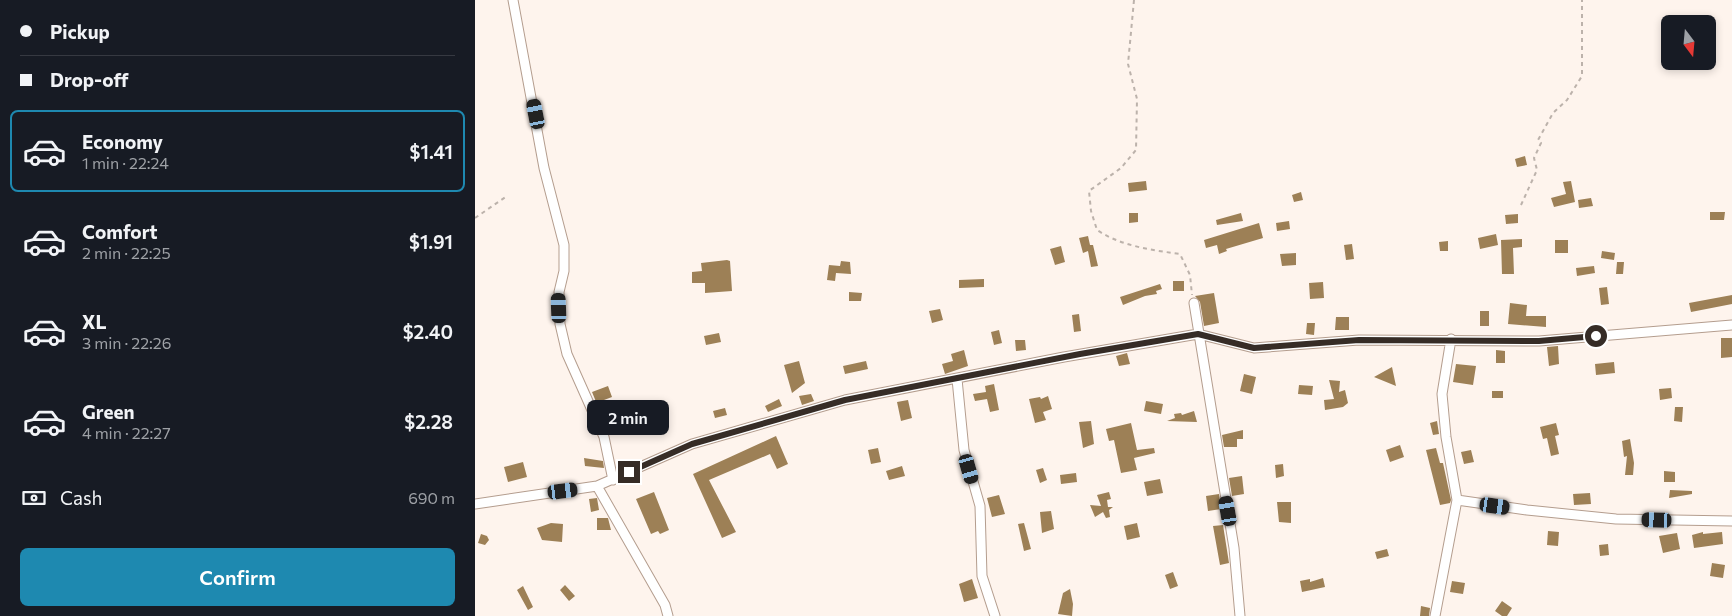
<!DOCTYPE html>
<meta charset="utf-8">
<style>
body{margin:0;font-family:Commissioner,sans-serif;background:#20242c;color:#f1f3f6;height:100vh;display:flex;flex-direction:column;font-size:19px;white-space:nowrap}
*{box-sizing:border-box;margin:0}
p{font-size:16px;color:#9ea1a6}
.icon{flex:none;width:28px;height:28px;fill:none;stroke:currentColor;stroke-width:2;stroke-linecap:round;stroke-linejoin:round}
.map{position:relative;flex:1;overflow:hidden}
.sheet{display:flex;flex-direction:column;background:#171b24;width:475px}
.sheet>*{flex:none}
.banner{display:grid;align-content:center;height:110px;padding:0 20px;background:#171b24}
.needle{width:32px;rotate:164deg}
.tools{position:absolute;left:1186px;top:15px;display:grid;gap:10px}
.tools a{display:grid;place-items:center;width:55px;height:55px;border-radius:8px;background:#171b24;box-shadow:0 2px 8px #0003;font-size:25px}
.end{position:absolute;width:22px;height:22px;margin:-11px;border:6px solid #362c26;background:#fff;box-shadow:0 0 0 2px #fff}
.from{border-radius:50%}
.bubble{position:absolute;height:35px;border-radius:8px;background:#171b24;box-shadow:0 2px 8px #0003;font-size:16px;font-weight:600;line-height:35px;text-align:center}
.car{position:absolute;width:15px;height:30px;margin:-15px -8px;border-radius:6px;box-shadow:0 0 4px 1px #0007;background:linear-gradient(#222 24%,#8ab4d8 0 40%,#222 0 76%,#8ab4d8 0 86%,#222 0)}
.banner b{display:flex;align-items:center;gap:18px;height:48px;font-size:19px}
.banner b+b{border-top:1px solid #363941}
.banner i{width:12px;height:12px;background:#f1f3f6}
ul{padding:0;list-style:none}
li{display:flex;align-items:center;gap:15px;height:82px;margin:0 10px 8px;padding:0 10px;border:2px solid transparent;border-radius:8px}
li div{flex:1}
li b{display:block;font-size:19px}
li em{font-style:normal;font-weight:600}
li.active{border-color:#1e89b0}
li>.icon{width:45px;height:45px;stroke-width:1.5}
.pay{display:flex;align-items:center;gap:12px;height:55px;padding:0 20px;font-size:19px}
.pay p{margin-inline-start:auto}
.button{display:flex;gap:10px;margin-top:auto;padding:10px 20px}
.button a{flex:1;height:58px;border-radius:8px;background:#1e89b0;color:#fff;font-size:20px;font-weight:600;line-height:58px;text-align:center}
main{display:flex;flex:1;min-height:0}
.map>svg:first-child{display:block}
</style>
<main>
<section class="sheet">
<div class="banner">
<b><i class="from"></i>Pickup</b>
<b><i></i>Drop-off</b>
</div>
<ul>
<li class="active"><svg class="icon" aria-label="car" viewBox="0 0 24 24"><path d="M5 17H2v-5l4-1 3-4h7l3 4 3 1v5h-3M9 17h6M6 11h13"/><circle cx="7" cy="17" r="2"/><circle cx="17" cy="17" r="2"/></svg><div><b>Economy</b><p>1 min · 22:24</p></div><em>$1.41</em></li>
<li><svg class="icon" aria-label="car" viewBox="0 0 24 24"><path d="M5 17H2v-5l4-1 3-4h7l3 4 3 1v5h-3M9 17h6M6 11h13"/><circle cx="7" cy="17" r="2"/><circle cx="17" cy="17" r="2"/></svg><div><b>Comfort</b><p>2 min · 22:25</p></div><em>$1.91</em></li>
<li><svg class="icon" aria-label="car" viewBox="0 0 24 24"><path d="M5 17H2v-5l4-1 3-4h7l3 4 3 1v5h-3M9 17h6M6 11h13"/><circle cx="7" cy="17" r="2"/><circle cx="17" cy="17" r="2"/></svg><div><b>XL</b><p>3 min · 22:26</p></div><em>$2.40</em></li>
<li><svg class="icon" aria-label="car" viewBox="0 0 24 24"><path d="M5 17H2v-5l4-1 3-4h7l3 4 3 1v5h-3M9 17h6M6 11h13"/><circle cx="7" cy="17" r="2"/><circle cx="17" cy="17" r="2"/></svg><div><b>Green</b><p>4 min · 22:27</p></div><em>$2.28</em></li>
</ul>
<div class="pay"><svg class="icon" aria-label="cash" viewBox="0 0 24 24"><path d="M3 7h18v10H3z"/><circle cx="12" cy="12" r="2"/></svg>Cash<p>690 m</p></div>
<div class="button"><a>Confirm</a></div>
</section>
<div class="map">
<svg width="1257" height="616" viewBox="0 0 1257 616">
<rect width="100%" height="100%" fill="#fef4ed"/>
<path fill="#9d8056" d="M 1050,156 L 1052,165 L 1042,167 L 1040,159 Z
M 671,181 L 672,190 L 654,192 L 653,183 Z
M 1096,181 L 1100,202 L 1079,207 L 1076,198 L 1091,194 L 1088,182 Z
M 826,192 L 828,200 L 819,202 L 817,195 Z
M 1116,198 L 1118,206 L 1104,208 L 1103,200 Z
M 1235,212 L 1250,212 L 1249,220 L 1235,220 Z
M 654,213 L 663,213 L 663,222 L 654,223 Z
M 766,213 L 768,221 L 742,225 L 741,220 Z
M 1043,214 L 1043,223 L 1031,224 L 1030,215 Z
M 814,221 L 815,229 L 802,231 L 801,223 Z
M 784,223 L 788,238 L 751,249 L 752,251 L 744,254 L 742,245 L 731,248 L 729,240 Z
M 1021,234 L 1023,245 L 1005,249 L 1003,238 Z
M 613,236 L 615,245 L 618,245 L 623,266 L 616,267 L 613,251 L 608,253 L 604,238 Z
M 1047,239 L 1047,247 L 1038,248 L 1039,274 L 1027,274 L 1026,240 Z
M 1080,240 L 1093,240 L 1093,253 L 1080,253 Z
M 973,241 L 973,251 L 965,251 L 964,242 Z
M 877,244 L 879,259 L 871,260 L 869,245 Z
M 586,246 L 590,262 L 580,265 L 575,249 Z
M 1127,251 L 1140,253 L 1139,260 L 1126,258 Z
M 821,253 L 821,265 L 807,266 L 805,254 Z
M 252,260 L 255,261 L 257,291 L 230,293 L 230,283 L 217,283 L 217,272 L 227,271 L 226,263 Z
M 366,261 L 375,262 L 376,274 L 361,273 L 360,281 L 352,280 L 354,265 L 365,266 Z
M 1142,262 L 1149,262 L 1148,274 L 1141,274 Z
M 1119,266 L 1120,273 L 1102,276 L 1101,268 Z
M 509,279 L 509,287 L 484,288 L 484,280 Z
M 698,281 L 709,281 L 709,291 L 698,291 Z
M 848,282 L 849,298 L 835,299 L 834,283 Z
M 685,284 L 687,289 L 681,291 L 682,294 L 670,296 L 648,305 L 645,297 Z
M 1132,287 L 1134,304 L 1126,305 L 1124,288 Z
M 374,292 L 387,293 L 386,301 L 374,301 Z
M 739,293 L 744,323 L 729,326 L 725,302 L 720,296 Z
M 1257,295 L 1257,304 L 1216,312 L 1214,303 Z
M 1035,303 L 1052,305 L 1051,316 L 1071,316 L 1071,327 L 1033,324 Z
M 465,309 L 468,320 L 457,323 L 454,311 Z
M 1005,311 L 1014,311 L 1014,326 L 1005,326 Z
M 604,314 L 606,331 L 599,332 L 597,315 Z
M 861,317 L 874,317 L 874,330 L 860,330 Z
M 832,323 L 840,323 L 839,335 L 831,334 Z
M 524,330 L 527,343 L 519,345 L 516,332 Z
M 244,333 L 246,342 L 231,345 L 229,336 Z
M 1246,338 L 1257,338 L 1257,357 L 1246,358 Z
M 540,340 L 550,340 L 551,350 L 541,351 Z
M 1083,346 L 1084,364 L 1074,366 L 1072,347 Z
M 489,350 L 493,366 L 470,374 L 467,364 L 478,361 L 476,354 Z
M 1021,350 L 1030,351 L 1030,363 L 1021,363 Z
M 652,353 L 655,364 L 644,366 L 641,356 Z
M 324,361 L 330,383 L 317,393 L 309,365 Z
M 391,361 L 393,369 L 370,374 L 368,366 Z
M 1139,362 L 1140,373 L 1121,375 L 1120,364 Z
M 981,364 L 1001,366 L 998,385 L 978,382 Z
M 917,367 L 921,386 L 899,377 Z
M 769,374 L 781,377 L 777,394 L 765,391 Z
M 854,380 L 865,381 L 864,392 L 870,390 L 873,403 L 868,407 L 850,410 L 849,400 L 859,399 Z
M 519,384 L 524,410 L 515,412 L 512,399 L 500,401 L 498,394 L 511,392 L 510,386 Z
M 824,385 L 838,386 L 837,395 L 823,394 Z
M 133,386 L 137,397 L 129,400 L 137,424 L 131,426 L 117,392 Z
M 1196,388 L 1197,398 L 1185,400 L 1184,389 Z
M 1017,391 L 1028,391 L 1028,398 L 1017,398 Z
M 336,394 L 339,401 L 327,405 L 324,396 Z
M 573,396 L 577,409 L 568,412 L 571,420 L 560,423 L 554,399 L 565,397 L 566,399 Z
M 304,399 L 307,406 L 293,412 L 290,406 Z
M 433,400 L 437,418 L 426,421 L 422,402 Z
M 671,401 L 688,404 L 686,414 L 669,411 Z
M 1200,407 L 1208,407 L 1207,422 L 1199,421 Z
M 250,408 L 252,415 L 240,418 L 238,411 Z
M 719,411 L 722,422 L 692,421 L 700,418 L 699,414 L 706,413 L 707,415 Z
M 616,421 L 619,444 L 608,448 L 604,422 Z
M 962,421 L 964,434 L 958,435 L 955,423 Z
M 656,423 L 662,450 L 679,448 L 680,453 L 659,458 L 662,470 L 646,473 L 639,440 L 634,441 L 631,429 Z
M 1081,423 L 1084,435 L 1080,436 L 1084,454 L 1076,456 L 1072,438 L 1068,439 L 1065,427 Z
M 768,430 L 768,439 L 762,439 L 762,447 L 749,447 L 747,435 Z
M 301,436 L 313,464 L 302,469 L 295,454 L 234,480 L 261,532 L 247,538 L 218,474 Z
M 1155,439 L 1159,463 L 1158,475 L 1150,475 L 1152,456 L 1149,457 L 1147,441 Z
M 925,445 L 929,457 L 915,462 L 911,450 Z
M 403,448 L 406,462 L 396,464 L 393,450 Z
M 961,448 L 965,463 L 968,463 L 976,500 L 975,503 L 965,505 L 951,450 Z
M 996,450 L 999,462 L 989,464 L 986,452 Z
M 109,458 L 128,461 L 129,468 L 110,466 Z
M 48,462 L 52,477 L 33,482 L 29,467 Z
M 808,464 L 809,476 L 801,478 L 800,465 Z
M 427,466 L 430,476 L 414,480 L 411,471 Z
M 568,468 L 572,480 L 565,483 L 561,470 Z
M 1189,471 L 1200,472 L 1200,482 L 1189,482 Z
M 601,473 L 602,482 L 586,484 L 585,475 Z
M 767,476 L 769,494 L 757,496 L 754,478 Z
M 685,479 L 688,493 L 672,496 L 669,482 Z
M 1195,490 L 1217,491 L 1217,494 L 1194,498 Z
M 179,492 L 194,530 L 185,534 L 183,531 L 176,534 L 161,499 Z
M 634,492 L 636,499 L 632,500 L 633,507 L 638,507 L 634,510 L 635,517 L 631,518 L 628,512 L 620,517 L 615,505 L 626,506 L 622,495 Z
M 1115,493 L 1116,504 L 1099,505 L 1098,494 Z
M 744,494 L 746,509 L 733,511 L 731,496 Z
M 524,495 L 530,514 L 517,517 L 512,498 Z
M 122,498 L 124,510 L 116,512 L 114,499 Z
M 802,502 L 816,502 L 816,523 L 804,522 Z
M 576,511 L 579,529 L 567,533 L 565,512 Z
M 122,518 L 133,518 L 136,530 L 122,530 Z
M 76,523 L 88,524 L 87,542 L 67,540 L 62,528 Z
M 549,523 L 556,549 L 549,551 L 543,524 Z
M 662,523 L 665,537 L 652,540 L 649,526 Z
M 748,525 L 754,563 L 745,565 L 738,526 Z
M 1073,531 L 1084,532 L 1083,546 L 1072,545 Z
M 1228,532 L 1228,534 L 1247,532 L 1248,544 L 1219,548 L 1217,535 Z
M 1202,533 L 1205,549 L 1188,553 L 1184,536 Z
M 6,534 L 12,536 L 14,540 L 10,545 L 3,543 Z
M 1133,544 L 1134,555 L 1125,556 L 1124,545 Z
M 912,549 L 914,556 L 902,559 L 900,552 Z
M 1237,563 L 1250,565 L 1248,578 L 1235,576 Z
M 698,572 L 703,586 L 695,589 L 690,575 Z
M 848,578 L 850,587 L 827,592 L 825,581 L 835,579 L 835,582 Z
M 497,579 L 503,598 L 489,602 L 484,584 Z
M 977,581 L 990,583 L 988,594 L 975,592 Z
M 90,585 L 100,596 L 94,601 L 85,590 Z
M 48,586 L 58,607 L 53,610 L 42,590 Z
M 595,589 L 598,604 L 597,616 L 583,614 L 588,593 Z
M 1027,601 L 1037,608 L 1032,616 L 1027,616 L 1020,611 Z
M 946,606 L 955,608 L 954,616 L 945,616 Z"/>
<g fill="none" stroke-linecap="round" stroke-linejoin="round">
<defs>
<path id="minor" d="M 38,0 L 69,168 L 89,245 L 89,271 L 84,292 L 85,324 L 92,354 L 129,437 L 138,480
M 719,303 L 759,548 L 765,616
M 976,339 L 967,394 L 971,437 L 982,500
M 482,379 L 489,450 L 505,506 L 507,576 L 520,616
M 122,486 L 190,605 L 193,616
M 0,504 L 122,486 L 217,444 L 370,400 L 589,357 L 723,334 L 779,348 L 884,340 L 1064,341 L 1257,325
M 960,616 L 982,500 L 1052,510 L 1141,519 L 1257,521"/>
</defs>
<use href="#minor" stroke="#b49d8e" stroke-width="11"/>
<path stroke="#bcb2ab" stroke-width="2" stroke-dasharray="4 4" stroke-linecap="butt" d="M 659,0 L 653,64 L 662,99 L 661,150 L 646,168 L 614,191 L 616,211 L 622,230 C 646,246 676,250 705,254 L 715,275 L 717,295
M 1046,205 L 1062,170 L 1059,158 L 1066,143 L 1063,140 L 1078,113 L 1092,100 L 1107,76 L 1107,0
M 0,218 L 32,196"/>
<use href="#minor" stroke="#fff" stroke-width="9"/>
</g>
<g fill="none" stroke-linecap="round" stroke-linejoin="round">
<path stroke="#362c26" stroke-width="6" d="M 154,472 L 217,444 L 370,400 L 605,354 L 723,334 L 779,348 L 884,340 L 1064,341 L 1121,336"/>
</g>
</svg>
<div class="tools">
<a><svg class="needle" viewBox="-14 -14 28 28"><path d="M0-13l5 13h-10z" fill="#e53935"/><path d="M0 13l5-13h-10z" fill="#9ea1a6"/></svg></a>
</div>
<i class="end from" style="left:1121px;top:336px"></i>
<i class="end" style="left:154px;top:472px"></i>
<div class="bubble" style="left:112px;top:400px;width:82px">2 min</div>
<i class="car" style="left:61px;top:114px;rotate:349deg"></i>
<i class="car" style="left:84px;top:308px;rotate:358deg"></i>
<i class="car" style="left:494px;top:469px;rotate:164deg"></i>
<i class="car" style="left:88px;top:491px;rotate:83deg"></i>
<i class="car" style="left:1020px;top:506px;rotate:98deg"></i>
<i class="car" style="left:753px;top:511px;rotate:350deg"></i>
<i class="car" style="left:1182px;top:520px;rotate:272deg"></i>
</div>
</main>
